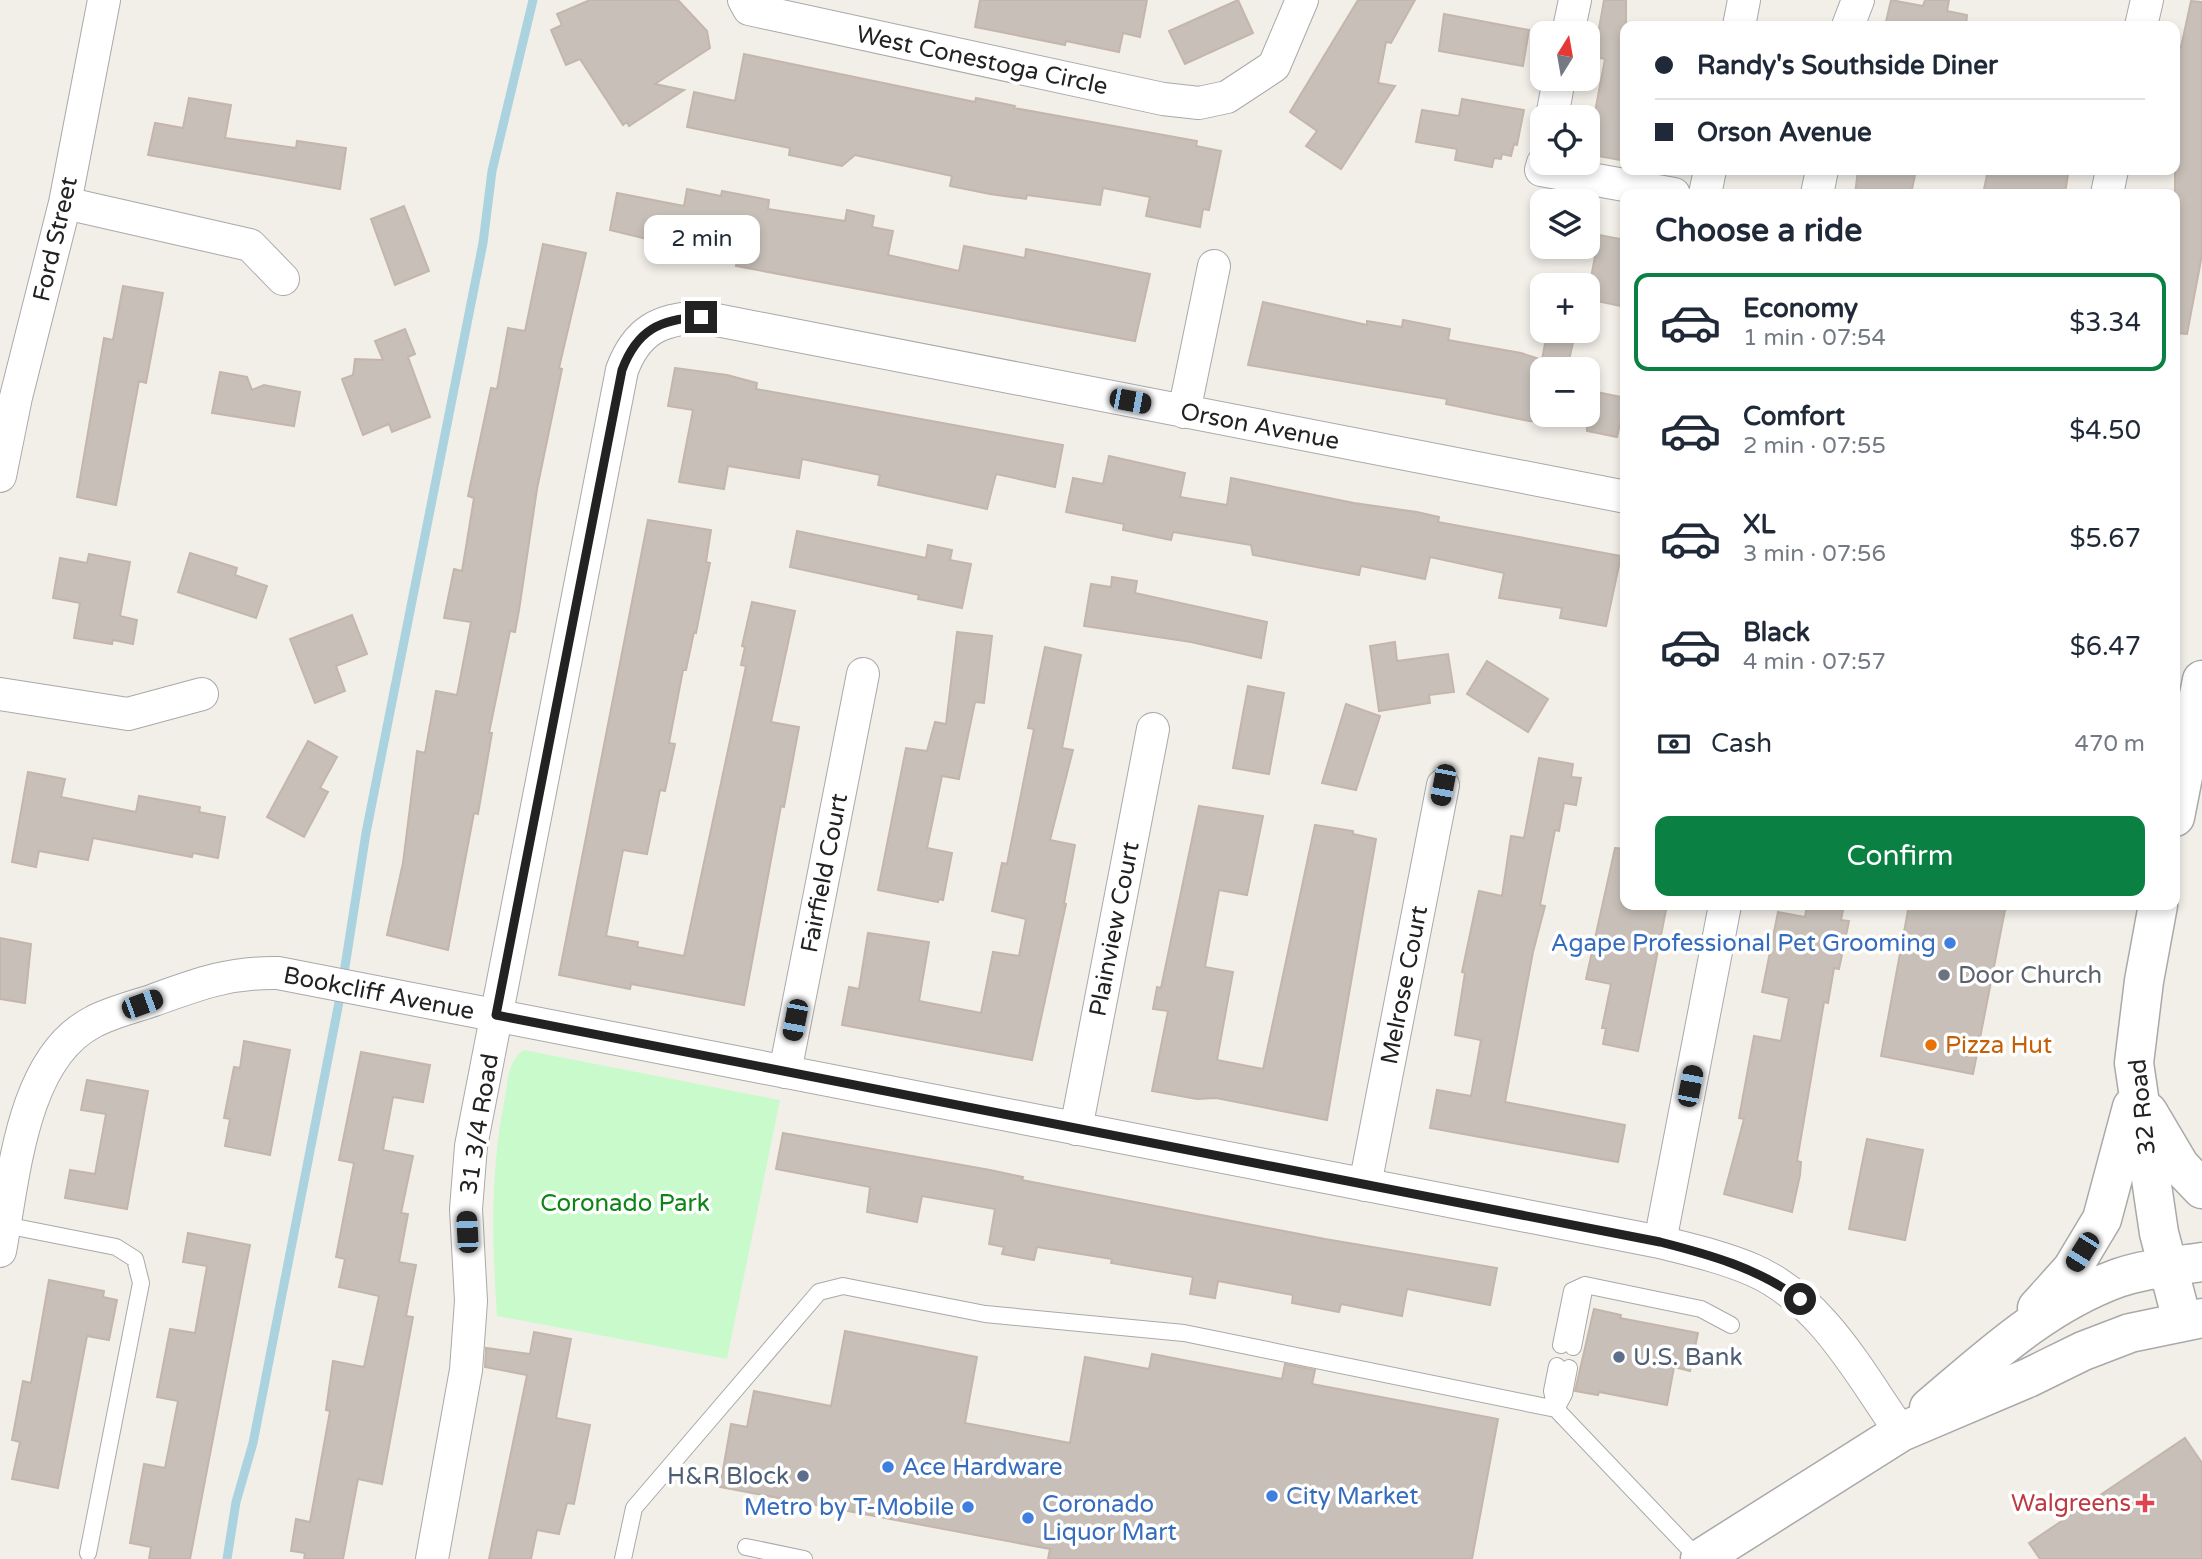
<!DOCTYPE html>
<meta charset="utf-8">
<style>
body{margin:0;font-family:"Varela Round",sans-serif;background:#f6f6f7;color:#1f2937;height:100vh;display:flex;flex-direction:column;font-size:26px;white-space:nowrap}
*{box-sizing:border-box;margin:0}
p{font-size:23px;color:#747a83}
.icon{flex:none;width:38px;height:38px;fill:none;stroke:currentColor;stroke-width:2;stroke-linecap:round;stroke-linejoin:round}
.map{position:relative;flex:1;overflow:hidden}
.sheet{position:absolute;left:1620px;top:189px;width:560px;height:721px;display:flex;flex-direction:column;background:#fff;border-radius:14px;box-shadow:0 4px 10px #0003}
.sheet>*{flex:none}
.hud{position:absolute;left:1620px;top:21px;width:560px;height:154px;border-radius:14px;box-shadow:0 4px 10px #0003;display:grid;align-content:center;height:154px;padding:0 35px;background:#fff}
.needle{width:46px;rotate:11deg}
.buttons{position:absolute;left:1530px;top:21px;display:grid;gap:14px}
.buttons a{display:grid;place-items:center;width:70px;height:70px;border-radius:14px;background:#fff;box-shadow:0 4px 10px #0003;font-size:35px}
.end{position:absolute;width:32px;height:32px;margin:-16px;border:9px solid #222;background:#fff;box-shadow:0 0 0 4px #fff}
.from{border-radius:50%}
.bubble{position:absolute;height:49px;border-radius:14px;background:#fff;box-shadow:0 4px 10px #0003;font-size:23px;font-weight:600;line-height:49px;text-align:center}
.car{position:absolute;width:21px;height:42px;margin:-21px -10px;border-radius:9px;box-shadow:0 0 5px 2px #0007;background:linear-gradient(#222 24%,#8ab4d8 0 40%,#222 0 76%,#8ab4d8 0 86%,#222 0)}
.hud b{display:flex;align-items:center;gap:24px;height:66px;font-size:26px}
.hud b+b{border-top:2px solid #e0e1e3}
.hud i{width:18px;height:18px;background:#1f2937}
ul{padding:0;list-style:none}
li{display:flex;align-items:center;gap:21px;height:98px;margin:0 14px 10px;padding:0 21px;border:4px solid transparent;border-radius:14px}
li div{flex:1}
li b{display:block;font-size:26px}
li em{font-style:normal;font-weight:600}
li.selected{border-color:#0b8043}
li>.icon{width:63px;height:63px;stroke-width:1.5}
h2{padding:0 35px;font-size:32px;line-height:84px}
.pay{display:flex;align-items:center;gap:18px;height:77px;padding:0 35px;font-size:26px}
.pay p{margin-inline-start:auto}
.cta{display:flex;gap:14px;margin-top:auto;padding:14px 35px}
.cta a{flex:1;height:80px;border-radius:14px;background:#0b8043;color:#fff;font-size:28px;font-weight:600;line-height:80px;text-align:center}
.map>svg:first-child{display:block}
</style>
<div class="map">
<svg width="2202" height="1559" viewBox="0 0 2202 1559">
<rect width="100%" height="100%" fill="#f2efe9"/>
<path fill="#c8facc" d="M 524,1050 L 780,1100 L 727,1359 L 497,1316 C 492,1241 490,1171 505,1097 C 508,1080 508,1060 524,1050 Z"/>
<g fill="none" stroke-linecap="round" stroke-linejoin="round">
<path stroke="#aad3df" stroke-width="9" d="M 227,1559 L 236,1502 L 253,1443 L 341,992 L 366,833 L 483,243 L 492,171 L 533,0"/>
</g>
<path fill="#c7bfb8" stroke="#c4b6ab" stroke-width="2" d="M 590,0 L 678,0 L 707,31 L 710,48 L 655,84 L 684,90 L 629,126 L 627,122 L 623,125 L 580,59 L 566,65 L 551,30 L 562,25 L 557,14 Z
M 980,0 L 1147,0 L 1140,37 L 1123,33 L 1119,52 L 1066,41 L 1065,45 L 975,27 Z
M 1238,0 L 1253,33 L 1185,64 L 1169,31 Z
M 1358,0 L 1415,0 L 1391,43 L 1386,42 L 1378,83 L 1395,86 L 1341,169 L 1306,146 L 1317,131 L 1290,112 Z
M 1604,0 L 1626,0 L 1626,161 L 1587,154 L 1605,59 L 1594,57 Z
M 1891,0 L 1923,6 L 1925,0 L 1949,0 L 1947,11 L 1967,15 L 1966,26 L 1885,26 Z
M 2191,1 L 2202,2 L 2202,255 L 2187,334 L 2175,333 L 2175,46 L 2181,47 Z
M 1444,14 L 1529,30 L 1523,66 L 1439,51 Z
M 744,54 L 975,102 L 976,98 L 1015,106 L 1014,108 L 1197,141 L 1196,146 L 1221,151 L 1209,210 L 1203,209 L 1200,227 L 1146,216 L 1150,197 L 1103,188 L 1100,205 L 1027,195 L 1026,199 L 990,194 L 950,186 L 952,176 L 855,155 L 842,166 L 789,155 L 790,148 L 687,127 L 694,92 L 735,101 Z
M 189,98 L 231,105 L 225,138 L 296,148 L 297,141 L 346,148 L 340,189 L 148,155 L 155,123 L 183,128 Z
M 1462,99 L 1524,110 L 1517,145 L 1514,144 L 1511,156 L 1502,154 L 1501,159 L 1494,158 L 1492,167 L 1455,160 L 1457,149 L 1416,142 L 1422,110 L 1459,116 Z
M 1858,170 L 1916,170 L 1911,194 L 1855,194 Z
M 1988,170 L 2046,170 L 2068,174 L 2065,194 L 1983,194 Z
M 687,189 L 721,196 L 722,191 L 769,200 L 768,209 L 845,221 L 847,210 L 874,216 L 872,227 L 893,231 L 888,255 L 959,271 L 964,246 L 1025,258 L 1026,249 L 1150,274 L 1135,341 L 736,266 L 738,254 L 663,240 L 663,243 L 610,230 L 617,193 L 684,206 Z
M 404,206 L 429,271 L 395,285 L 371,219 Z
M 1599,235 L 1626,240 L 1626,281 L 1621,306 L 1587,299 Z
M 543,244 L 586,253 L 559,368 L 562,369 L 537,489 L 519,610 L 515,632 L 510,631 L 489,733 L 492,733 L 478,814 L 474,813 L 448,950 L 387,935 L 403,863 L 417,751 L 425,753 L 436,691 L 457,695 L 471,622 L 444,618 L 454,569 L 462,571 L 474,498 L 468,496 L 491,388 L 497,389 L 508,328 L 525,331 Z
M 123,286 L 163,293 L 146,383 L 139,381 L 116,505 L 77,497 L 104,338 L 113,340 Z
M 1263,302 L 1367,325 L 1367,321 L 1402,327 L 1403,320 L 1450,329 L 1448,340 L 1521,353 L 1542,360 L 1547,333 L 1574,338 L 1567,369 L 1542,369 L 1542,422 L 1529,421 L 1446,404 L 1447,399 L 1248,365 Z
M 405,329 L 415,354 L 408,357 L 430,417 L 392,432 L 389,424 L 363,435 L 342,379 L 353,375 L 355,359 L 383,360 L 375,341 Z
M 675,368 L 727,375 L 757,383 L 756,389 L 1063,445 L 1055,487 L 996,474 L 987,509 L 878,485 L 880,475 L 802,459 L 799,478 L 728,466 L 724,489 L 679,482 L 693,410 L 668,406 Z
M 220,372 L 247,377 L 252,390 L 264,385 L 300,392 L 294,426 L 212,413 Z
M 1587,390 L 1626,398 L 1617,437 L 1587,431 Z
M 1109,456 L 1185,473 L 1180,497 L 1227,505 L 1231,478 L 1354,503 L 1417,512 L 1439,517 L 1438,522 L 1621,556 L 1606,626 L 1560,618 L 1562,608 L 1499,598 L 1504,573 L 1430,557 L 1425,579 L 1361,566 L 1359,575 L 1253,555 L 1251,545 L 1173,532 L 1171,540 L 1123,530 L 1124,524 L 1066,512 L 1073,478 L 1103,484 Z
M 648,520 L 711,530 L 706,562 L 710,563 L 696,633 L 694,632 L 686,670 L 683,670 L 669,743 L 675,744 L 665,791 L 660,790 L 647,854 L 623,850 L 606,936 L 638,942 L 637,947 L 684,956 L 746,666 L 741,665 L 745,647 L 742,646 L 752,602 L 795,611 L 771,722 L 799,727 L 784,807 L 781,806 L 744,1005 L 631,984 L 630,989 L 559,975 Z
M 797,531 L 926,558 L 928,545 L 952,550 L 950,560 L 971,564 L 962,608 L 918,599 L 919,595 L 790,567 Z
M 190,553 L 237,568 L 235,575 L 267,586 L 256,618 L 178,592 Z
M 89,554 L 130,562 L 120,616 L 137,620 L 133,644 L 113,640 L 112,644 L 74,638 L 80,603 L 53,598 L 60,558 L 87,563 Z
M 1112,577 L 1137,581 L 1135,593 L 1267,622 L 1261,658 L 1191,642 L 1084,626 L 1091,584 L 1111,587 Z
M 352,615 L 367,654 L 336,666 L 345,691 L 315,703 L 290,639 Z
M 957,632 L 992,636 L 984,703 L 975,702 L 959,779 L 942,776 L 927,848 L 952,853 L 943,900 L 939,899 L 938,902 L 878,890 L 906,748 L 927,751 L 935,722 L 946,724 Z
M 1395,642 L 1397,661 L 1448,654 L 1454,692 L 1429,695 L 1430,703 L 1379,711 L 1370,646 Z
M 1045,647 L 1081,655 L 1062,748 L 1073,750 L 1050,840 L 1075,845 L 1064,903 L 1066,904 L 1032,1060 L 842,1025 L 849,987 L 859,989 L 868,933 L 929,942 L 919,1001 L 981,1013 L 993,952 L 1019,956 L 1026,919 L 992,911 L 1002,863 L 1007,864 L 1034,729 L 1028,728 Z
M 1487,661 L 1548,699 L 1528,732 L 1467,694 Z
M 1248,686 L 1284,693 L 1269,774 L 1233,768 Z
M 1346,704 L 1380,716 L 1356,790 L 1322,783 Z
M 308,741 L 337,757 L 320,788 L 328,792 L 304,837 L 267,817 Z
M 1539,758 L 1573,764 L 1571,777 L 1581,778 L 1576,805 L 1564,803 L 1559,831 L 1555,830 L 1540,905 L 1545,906 L 1533,952 L 1505,1102 L 1625,1125 L 1618,1162 L 1430,1128 L 1437,1090 L 1471,1096 L 1481,1040 L 1455,1035 L 1465,973 L 1462,972 L 1479,891 L 1502,896 L 1511,836 L 1524,838 Z
M 28,772 L 65,779 L 61,797 L 136,812 L 139,796 L 200,807 L 199,812 L 225,817 L 218,858 L 193,853 L 192,857 L 93,838 L 88,860 L 39,851 L 36,867 L 12,862 Z
M 1199,806 L 1263,816 L 1247,895 L 1219,890 L 1205,967 L 1233,972 L 1217,1060 L 1263,1069 L 1315,825 L 1353,831 L 1353,834 L 1376,839 L 1327,1120 L 1216,1098 L 1197,1099 L 1152,1091 L 1168,1011 L 1153,1009 L 1157,987 L 1161,988 Z
M 1615,848 L 1626,849 L 1626,905 L 1667,905 L 1638,1051 L 1603,1044 L 1606,1028 L 1602,1028 L 1611,984 L 1586,979 Z
M 1807,905 L 1844,905 L 1841,920 L 1849,921 L 1839,969 L 1834,968 L 1828,1003 L 1824,1002 L 1797,1161 L 1801,1162 L 1800,1175 L 1792,1212 L 1724,1194 L 1744,1119 L 1739,1118 L 1754,1036 L 1781,1041 L 1789,998 L 1762,992 L 1778,912 L 1805,917 Z
M 1909,905 L 2006,905 L 1973,1074 L 1881,1056 Z
M 0,938 L 31,944 L 25,1003 L 0,999 Z
M 244,1041 L 290,1050 L 270,1155 L 225,1146 L 230,1119 L 224,1118 L 234,1067 L 240,1068 Z
M 361,1052 L 430,1065 L 423,1102 L 393,1097 L 383,1150 L 413,1156 L 401,1213 L 408,1214 L 399,1262 L 416,1265 L 406,1316 L 413,1317 L 382,1484 L 358,1479 L 343,1559 L 304,1559 L 305,1553 L 291,1551 L 296,1519 L 310,1522 L 330,1411 L 326,1410 L 333,1361 L 364,1367 L 379,1296 L 339,1287 L 345,1259 L 336,1257 L 354,1163 L 339,1160 Z
M 87,1080 L 148,1091 L 127,1209 L 65,1198 L 70,1170 L 95,1174 L 106,1114 L 81,1110 Z
M 783,1133 L 990,1170 L 1023,1177 L 1022,1180 L 1325,1239 L 1497,1268 L 1490,1305 L 1407,1289 L 1402,1316 L 1341,1304 L 1339,1312 L 1292,1303 L 1293,1295 L 1218,1281 L 1215,1298 L 1190,1294 L 1193,1277 L 1111,1263 L 1112,1259 L 1037,1247 L 1034,1260 L 1002,1254 L 1004,1247 L 989,1244 L 995,1209 L 922,1196 L 917,1222 L 867,1212 L 870,1187 L 776,1169 Z
M 1867,1139 L 1923,1150 L 1905,1240 L 1849,1229 Z
M 188,1233 L 250,1245 L 190,1559 L 149,1559 L 151,1547 L 130,1543 L 144,1464 L 165,1468 L 178,1401 L 157,1397 L 170,1329 L 195,1333 L 207,1266 L 183,1262 Z
M 49,1280 L 104,1291 L 103,1297 L 117,1300 L 109,1340 L 87,1336 L 58,1488 L 12,1479 L 20,1442 L 12,1440 L 23,1381 L 31,1383 Z
M 1594,1309 L 1621,1315 L 1620,1318 L 1698,1333 L 1690,1371 L 1674,1367 L 1667,1405 L 1599,1392 L 1598,1395 L 1575,1391 Z
M 845,1331 L 977,1357 L 965,1423 L 1070,1443 L 1085,1357 L 1149,1369 L 1152,1354 L 1282,1379 L 1285,1364 L 1315,1370 L 1312,1384 L 1498,1419 L 1472,1559 L 1048,1559 L 1050,1549 L 720,1487 L 731,1424 L 747,1427 L 754,1391 L 831,1406 Z
M 534,1332 L 571,1339 L 556,1418 L 590,1425 L 574,1504 L 567,1503 L 559,1534 L 537,1530 L 531,1559 L 489,1559 L 527,1375 L 485,1367 L 486,1348 L 530,1354 Z
M 2185,1438 L 2202,1463 L 2202,1559 L 2040,1559 L 2029,1543 Z"/>
<g fill="none" stroke-linecap="round" stroke-linejoin="round">
<defs>
<path id="service" d="M 5,1225 L 116,1247 L 135,1259 L 141,1283 L 88,1553
M 1561,1345 L 1572,1291 L 1585,1285 L 1701,1309 L 1731,1325
M 1573,1347 L 1585,1285
M 1556,1409 L 1552,1391 L 1557,1366
M 1556,1409 L 1564,1394 L 1569,1368
M 746,1547 L 804,1559
M 623,1559 L 634,1508 L 819,1292 L 843,1286 L 985,1314 L 1184,1333 L 1556,1409 L 1699,1559"/>
<path id="minor" d="M 744,0 L 749,9 L 1163,99 L 1199,103 L 1227,97 L 1274,66 L 1302,0
M 1739,26 L 1744,0
M 1848,26 L 1858,0
M 2141,26 L 2147,0
M 1568,33 L 1575,0
M 1552,117 L 1559,79
M 1543,163 L 1541,170 L 1674,194
M 1705,194 L 1710,170
M 1817,194 L 1822,170
M 2107,194 L 2112,170
M 65,203 L 250,245 L 283,279
M 1184,412 L 1214,266
M 0,476 L 16,397 L 65,203 L 104,0
M 0,694 L 128,714 L 202,694
M 785,1072 L 863,674
M 1076,1129 L 1153,729
M 1365,1185 L 1443,785
M 1660,1242 L 1725,905
M 0,1251 C 14,1179 21,1059 93,1022 C 112,1012 134,1007 154,1000 C 198,984 230,972 278,973 L 1660,1242 C 1691,1250 1723,1257 1753,1270 C 1823,1301 1859,1373 1901,1432
M 432,1559 L 466,1370 L 471,1301 L 466,1209 L 471,1146 L 622,370 C 637,330 660,319 701,317 L 1626,497"/>
<path id="tertiary" d="M 2175,817 L 2202,680
M 2158,905 L 2144,981 L 2134,1063 L 2159,1233 L 2182,1320
M 2148,1112 L 2180,1166 L 2202,1189
M 2037,1308 L 2072,1269 L 2102,1219 L 2132,1107
M 1929,1408 C 1988,1358 2044,1305 2118,1278 C 2144,1269 2175,1266 2202,1262
M 1700,1559 L 1901,1432 L 2028,1378 L 2083,1351 L 2130,1333 L 2202,1318"/>
</defs>
<use href="#service" stroke="#a9a9a9" stroke-width="18"/>
<use href="#minor" stroke="#a9a9a9" stroke-width="34"/>
<use href="#tertiary" stroke="#a9a9a9" stroke-width="41"/>
<use href="#service" stroke="#fff" stroke-width="16"/>
<use href="#minor" stroke="#fff" stroke-width="32"/>
<use href="#tertiary" stroke="#fff" stroke-width="38"/>
</g>
<g fill="none" stroke-linecap="round" stroke-linejoin="round">
<path stroke="#222" stroke-width="9" d="M 701,317 C 660,319 637,330 622,370 L 496,1015 L 1660,1242 C 1711,1255 1757,1268 1800,1299"/>
</g>
<g fill="#3f7fe0" stroke="#fff" stroke-width="2.5">
<circle cx="1950" cy="943" r="7"/>
<circle cx="888" cy="1467" r="7"/>
<circle cx="1272" cy="1496" r="7"/>
<circle cx="968" cy="1507" r="7"/>
<circle cx="1028" cy="1518" r="7"/>
</g>
<circle fill="#6b7280" stroke="#fff" stroke-width="2.5" cx="1944" cy="975" r="7"/>
<circle fill="#e8710a" stroke="#fff" stroke-width="2.5" cx="1931" cy="1045" r="7"/>
<g fill="#5c6f8a" stroke="#fff" stroke-width="2.5">
<circle cx="1619" cy="1357" r="7"/>
<circle cx="803" cy="1476" r="7"/>
</g>
<path fill="#e0444e" stroke="#fff" stroke-width="2.5" d="M2141.5 1492.5h7v7h7v7h-7v7h-7v-7h-7v-7h7z"/>
<g text-anchor="middle" stroke-width="7" stroke-linejoin="round" paint-order="stroke">
<g font-size="24" fill="#222" stroke="#fff">
<text transform="translate(982 60) rotate(12)" y="8">West Conestoga Circle</text>
<text transform="translate(55 239) rotate(-77)" y="8">Ford Street</text>
<text transform="translate(1260 426) rotate(11)" y="8">Orson Avenue</text>
<text transform="translate(824 873) rotate(-79)" y="8">Fairfield Court</text>
<text transform="translate(1114 929) rotate(-79)" y="8">Plainview Court</text>
<text transform="translate(1404 985) rotate(-79)" y="8">Melrose Court</text>
<text transform="translate(379 993) rotate(11)" y="8">Bookcliff Avenue</text>
<text transform="translate(2142 1107) rotate(-96)" y="8">32 Road</text>
<text transform="translate(479 1124) rotate(-81)" y="8">31 3/4 Road</text>
</g>
<g font-size="24" fill="#366cbe" stroke="#fff" text-anchor="start">
<text x="1936" y="951" text-anchor="end">Agape Professional Pet Grooming</text>
<text x="902" y="1475">Ace Hardware</text>
<text x="1286" y="1504">City Market</text>
<text x="1042" y="1512">Coronado<tspan x="1042" dy="28">Liquor Mart</tspan></text>
<text x="954" y="1515" text-anchor="end">Metro by T-Mobile</text>
</g>
<g font-size="24" fill="#5b616d" stroke="#fff" text-anchor="start">
<text x="1958" y="983">Door Church</text>
</g>
<g font-size="24" fill="#c56008" stroke="#fff" text-anchor="start">
<text x="1945" y="1053">Pizza Hut</text>
</g>
<g font-size="24" fill="#0c8416" stroke="#fff">
<text x="625" y="1211">Coronado Park</text>
</g>
<g font-size="24" fill="#4e5e75" stroke="#fff" text-anchor="start">
<text x="1633" y="1365">U.S. Bank</text>
<text x="789" y="1484" text-anchor="end">H&amp;R Block</text>
</g>
<g font-size="24" fill="#be3a42" stroke="#fff" text-anchor="end">
<text x="2131" y="1511">Walgreens</text>
</g>
</g>
</svg>
<div class="buttons">
<a><svg class="needle" viewBox="-14 -14 28 28"><path d="M0-13l5 13h-10z" fill="#e53935"/><path d="M0 13l5-13h-10z" fill="#747a83"/></svg></a>
<a><svg class="icon" aria-label="locate" viewBox="0 0 24 24"><circle cx="12" cy="12" r="6"/><path d="M12 2v4M12 18v4M2 12h4M18 12h4"/></svg></a>
<a><svg class="icon" aria-label="layers" viewBox="0 0 24 24"><path d="M12 4l9 5-9 5-9-5zM3 14l9 5 9-5"/></svg></a>
<a>+</a>
<a>−</a>
</div>
<i class="end from" style="left:1800px;top:1299px"></i>
<i class="end" style="left:701px;top:317px"></i>
<div class="bubble" style="left:644px;top:215px;width:116px">2 min</div>
<i class="car" style="left:1130px;top:401px;rotate:101deg"></i>
<i class="car" style="left:1443px;top:785px;rotate:191deg"></i>
<i class="car" style="left:142px;top:1004px;rotate:70deg"></i>
<i class="car" style="left:795px;top:1020px;rotate:191deg"></i>
<i class="car" style="left:1690px;top:1086px;rotate:11deg"></i>
<i class="car" style="left:467px;top:1232px;rotate:357deg"></i>
<i class="car" style="left:2082px;top:1252px;rotate:212deg"></i>
<div class="hud">
<b><i class="from"></i>Randy's Southside Diner</b>
<b><i></i>Orson Avenue</b>
</div>
<section class="sheet">
<h2>Choose a ride</h2>
<ul>
<li class="selected"><svg class="icon" aria-label="car" viewBox="0 0 24 24"><path d="M5 17H2v-5l4-1 3-4h7l3 4 3 1v5h-3M9 17h6M6 11h13"/><circle cx="7" cy="17" r="2"/><circle cx="17" cy="17" r="2"/></svg><div><b>Economy</b><p>1 min · 07:54</p></div><em>$3.34</em></li>
<li><svg class="icon" aria-label="car" viewBox="0 0 24 24"><path d="M5 17H2v-5l4-1 3-4h7l3 4 3 1v5h-3M9 17h6M6 11h13"/><circle cx="7" cy="17" r="2"/><circle cx="17" cy="17" r="2"/></svg><div><b>Comfort</b><p>2 min · 07:55</p></div><em>$4.50</em></li>
<li><svg class="icon" aria-label="car" viewBox="0 0 24 24"><path d="M5 17H2v-5l4-1 3-4h7l3 4 3 1v5h-3M9 17h6M6 11h13"/><circle cx="7" cy="17" r="2"/><circle cx="17" cy="17" r="2"/></svg><div><b>XL</b><p>3 min · 07:56</p></div><em>$5.67</em></li>
<li><svg class="icon" aria-label="car" viewBox="0 0 24 24"><path d="M5 17H2v-5l4-1 3-4h7l3 4 3 1v5h-3M9 17h6M6 11h13"/><circle cx="7" cy="17" r="2"/><circle cx="17" cy="17" r="2"/></svg><div><b>Black</b><p>4 min · 07:57</p></div><em>$6.47</em></li>
</ul>
<div class="pay"><svg class="icon" aria-label="cash" viewBox="0 0 24 24"><path d="M3 7h18v10H3z"/><circle cx="12" cy="12" r="2"/></svg>Cash<p>470 m</p></div>
<div class="cta"><a>Confirm</a></div>
</section>
</div>
